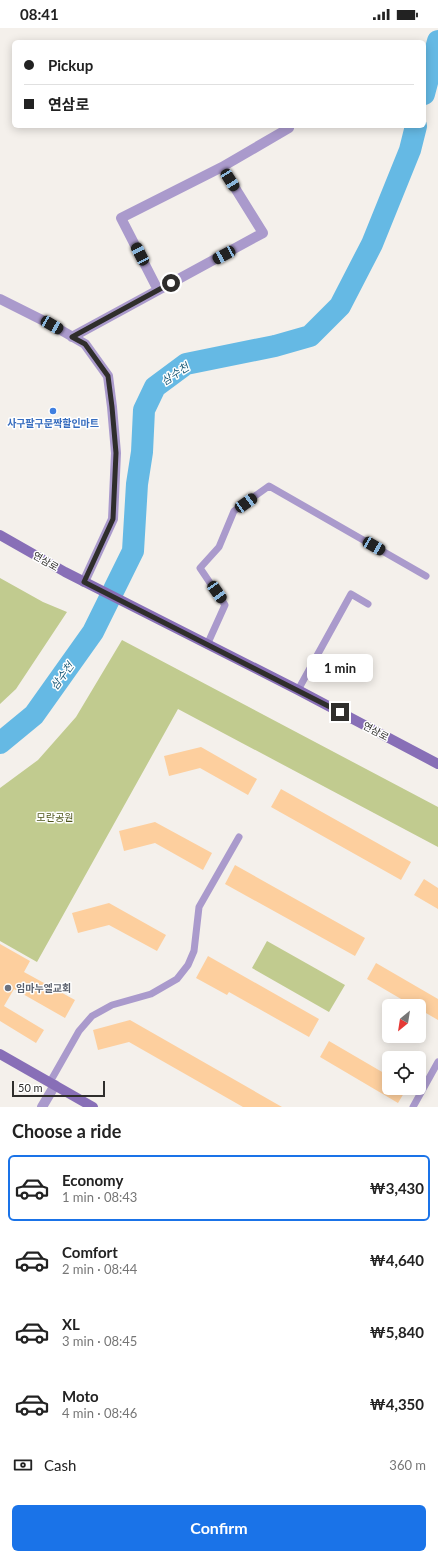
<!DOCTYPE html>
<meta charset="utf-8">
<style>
body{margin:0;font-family:Lato,"Noto Sans KR",sans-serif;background:#f2f2f2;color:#222;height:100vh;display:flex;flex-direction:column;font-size:15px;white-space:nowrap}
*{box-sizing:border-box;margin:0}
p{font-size:13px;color:#767676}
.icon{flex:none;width:22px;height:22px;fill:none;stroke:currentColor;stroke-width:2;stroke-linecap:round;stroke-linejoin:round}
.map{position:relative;height:1079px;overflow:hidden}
.panel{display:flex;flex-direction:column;background:#fff;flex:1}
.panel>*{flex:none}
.guide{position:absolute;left:12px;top:12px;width:414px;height:88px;border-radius:6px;box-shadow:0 2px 10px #0003;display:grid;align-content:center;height:88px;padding:0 12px;background:#fff}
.needle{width:26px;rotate:210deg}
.controls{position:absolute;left:382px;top:971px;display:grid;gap:8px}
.controls a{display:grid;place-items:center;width:44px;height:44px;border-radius:6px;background:#fff;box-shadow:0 2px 10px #0003;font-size:20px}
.scale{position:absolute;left:12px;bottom:10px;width:93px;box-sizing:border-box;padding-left:4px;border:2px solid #2f2e2c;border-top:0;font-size:11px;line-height:14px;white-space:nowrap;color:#2f2e2c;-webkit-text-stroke:3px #fff;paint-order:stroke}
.end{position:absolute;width:18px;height:18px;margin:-9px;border:5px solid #2f2e2c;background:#fff;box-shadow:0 0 0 2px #fff}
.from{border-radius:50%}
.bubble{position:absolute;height:28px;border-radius:6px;background:#fff;box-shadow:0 2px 10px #0003;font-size:13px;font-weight:700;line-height:28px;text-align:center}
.car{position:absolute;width:12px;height:24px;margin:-12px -6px;border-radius:5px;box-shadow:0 0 3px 1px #0007;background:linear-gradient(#222 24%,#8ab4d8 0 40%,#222 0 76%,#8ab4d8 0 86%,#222 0)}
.guide b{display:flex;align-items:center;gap:14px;height:38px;font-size:15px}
.guide b+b{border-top:1px solid #e0e0e0}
.guide i{width:10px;height:10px;background:#222}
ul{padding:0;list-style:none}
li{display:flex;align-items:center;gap:12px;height:66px;margin:0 8px 6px;padding:0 4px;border:2px solid transparent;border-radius:6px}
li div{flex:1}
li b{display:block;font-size:15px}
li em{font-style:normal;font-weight:700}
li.on{border-color:#1a73e8}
li>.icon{width:36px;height:36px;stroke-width:1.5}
h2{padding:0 12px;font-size:18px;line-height:48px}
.pay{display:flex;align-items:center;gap:10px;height:44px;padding:0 12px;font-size:15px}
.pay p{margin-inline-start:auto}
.button{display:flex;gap:8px;margin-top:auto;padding:8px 12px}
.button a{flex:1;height:46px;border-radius:6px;background:#1a73e8;color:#fff;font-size:16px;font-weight:700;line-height:46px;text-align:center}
.status{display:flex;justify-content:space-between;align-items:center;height:28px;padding:0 20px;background:#fff;direction:ltr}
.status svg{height:11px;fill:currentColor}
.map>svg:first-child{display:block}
</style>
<div class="status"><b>08:41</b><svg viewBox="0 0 49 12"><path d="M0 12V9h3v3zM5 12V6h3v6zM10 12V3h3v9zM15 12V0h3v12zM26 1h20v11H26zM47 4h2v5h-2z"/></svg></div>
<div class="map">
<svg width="438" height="1079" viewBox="0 0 438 1079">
<rect width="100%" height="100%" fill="#f4f0eb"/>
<path fill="#c1cb8f" d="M 0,550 L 43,574 L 67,584 L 16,661 L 0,676 Z
M 122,612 L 438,779 L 438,819 L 178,681 L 37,934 L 0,913 L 0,760 L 38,732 L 76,689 Z
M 267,913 L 345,957 L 329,984 L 252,940 Z"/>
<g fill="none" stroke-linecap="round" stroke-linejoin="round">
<path stroke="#65b9e4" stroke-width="22" d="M 424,66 L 438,13
M 0,715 L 34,687 L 93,604 L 133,523 L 137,456 L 142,424 L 144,382 L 155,359 L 186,336 L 275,318 L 310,308 L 340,278 L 372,216 L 410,122 L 416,98"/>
</g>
<path fill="#fdcf9e" d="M 201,719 L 257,751 L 248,767 L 200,740 L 169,748 L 164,728 Z
M 281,761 L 411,834 L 401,852 L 271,779 Z
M 155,794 L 212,825 L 203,842 L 155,815 L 124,823 L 119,803 Z
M 235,837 L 365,910 L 355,928 L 225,856 Z
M 424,851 L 438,860 L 438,881 L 414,867 Z
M 109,875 L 166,907 L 157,923 L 109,897 L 78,905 L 72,885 Z
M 0,916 L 30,933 L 24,944 L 75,972 L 65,990 L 14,961 L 4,978 L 44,1002 L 36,1015 L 0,993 Z
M 208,928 L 319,991 L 309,1009 L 229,964 L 227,967 L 196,950 Z
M 376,935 L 438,971 L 438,992 L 419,981 L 419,978 L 413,978 L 367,951 Z
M 130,992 L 186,1024 L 282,1079 L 243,1079 L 129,1014 L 98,1022 L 93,1002 Z
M 329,1013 L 389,1048 L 389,1060 L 407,1060 L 398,1075 L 320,1029 Z"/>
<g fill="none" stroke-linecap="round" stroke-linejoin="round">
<path stroke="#aa9acc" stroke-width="7" d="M 207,617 L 225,577 L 200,540 L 219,519 L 234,483 L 269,458 L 426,548
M 298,662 L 351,566 L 368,576
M 50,1054 L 79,1003 L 92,988 L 112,977 L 151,966 L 177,951 L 188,937 L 194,923 L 199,879 L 239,809
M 413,1079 L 438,1034"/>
<path stroke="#aa9acc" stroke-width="10" d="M 222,139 L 289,100
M 0,271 L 52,297 L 85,316 L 108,348 L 112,379 L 116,425 L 113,491 L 84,554
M 72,309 L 263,205 L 222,139 L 121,190 L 158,262
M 42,1079 L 55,1057"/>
<path stroke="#886fb7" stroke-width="10" d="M 0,507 L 65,544 L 298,662 L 438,736
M 0,1026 L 93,1079"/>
</g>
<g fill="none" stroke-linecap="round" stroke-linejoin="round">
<path stroke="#2f2e2c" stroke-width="5" d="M 171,255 L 72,309 L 85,316 L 108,348 L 112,379 L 116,425 L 113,491 L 84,554 L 340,684"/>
</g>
<circle fill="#3f7fe0" stroke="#fff" stroke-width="1.5" cx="53" cy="383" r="4"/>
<circle fill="#6b7280" stroke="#fff" stroke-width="1.5" cx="8" cy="960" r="4"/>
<g text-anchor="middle" stroke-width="3" stroke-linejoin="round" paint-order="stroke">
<g font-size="10" font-weight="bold" fill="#366cbe" stroke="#fff">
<text x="53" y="399">사구팔구문짝할인마트</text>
</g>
<g font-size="10" fill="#2f2e2c" stroke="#fff">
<text transform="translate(46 533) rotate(30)" y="4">연삼로</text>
<text transform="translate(376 703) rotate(28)" y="4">연삼로</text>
</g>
<g font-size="10" fill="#50571e" stroke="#fff">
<text x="55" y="793">모란공원</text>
</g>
<g font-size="10" font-weight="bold" fill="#5b616d" stroke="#fff" text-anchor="start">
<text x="16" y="964">임마누엘교회</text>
</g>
<g font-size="11" font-style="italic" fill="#1b5b79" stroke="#fff">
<text transform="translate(175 346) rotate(-33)" y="4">삼수천</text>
<text transform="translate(62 648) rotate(-54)" y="4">삼수천</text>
</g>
</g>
</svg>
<div class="controls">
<a><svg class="needle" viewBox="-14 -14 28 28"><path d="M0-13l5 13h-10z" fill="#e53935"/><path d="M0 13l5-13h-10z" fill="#767676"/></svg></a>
<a><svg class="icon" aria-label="locate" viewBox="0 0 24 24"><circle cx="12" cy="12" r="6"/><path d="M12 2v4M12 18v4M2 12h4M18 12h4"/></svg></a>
</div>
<div class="scale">50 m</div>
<i class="end from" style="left:171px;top:255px"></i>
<i class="end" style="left:340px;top:684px"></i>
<div class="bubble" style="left:307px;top:626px;width:66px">1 min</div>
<i class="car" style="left:230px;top:152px;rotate:148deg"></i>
<i class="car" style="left:140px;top:226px;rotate:333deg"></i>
<i class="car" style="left:224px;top:227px;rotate:242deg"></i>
<i class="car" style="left:52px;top:297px;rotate:120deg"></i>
<i class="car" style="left:246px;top:475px;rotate:55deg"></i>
<i class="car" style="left:374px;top:518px;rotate:120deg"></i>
<i class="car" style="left:217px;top:564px;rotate:145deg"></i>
<div class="guide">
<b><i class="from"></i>Pickup</b>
<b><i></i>연삼로</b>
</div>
</div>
<section class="panel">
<h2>Choose a ride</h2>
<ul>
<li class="on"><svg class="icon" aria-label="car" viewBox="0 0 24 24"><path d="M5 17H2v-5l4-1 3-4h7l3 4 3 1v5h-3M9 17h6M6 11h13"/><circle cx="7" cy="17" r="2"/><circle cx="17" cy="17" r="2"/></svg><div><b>Economy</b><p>1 min · 08:43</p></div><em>₩3,430</em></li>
<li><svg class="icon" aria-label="car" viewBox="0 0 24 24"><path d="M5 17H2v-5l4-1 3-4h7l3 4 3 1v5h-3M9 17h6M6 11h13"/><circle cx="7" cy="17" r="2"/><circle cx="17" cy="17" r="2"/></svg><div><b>Comfort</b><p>2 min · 08:44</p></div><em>₩4,640</em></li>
<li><svg class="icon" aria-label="car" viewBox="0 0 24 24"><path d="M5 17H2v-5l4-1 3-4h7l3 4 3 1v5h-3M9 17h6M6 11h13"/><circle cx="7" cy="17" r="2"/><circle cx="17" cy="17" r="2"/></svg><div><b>XL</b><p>3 min · 08:45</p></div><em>₩5,840</em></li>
<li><svg class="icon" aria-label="car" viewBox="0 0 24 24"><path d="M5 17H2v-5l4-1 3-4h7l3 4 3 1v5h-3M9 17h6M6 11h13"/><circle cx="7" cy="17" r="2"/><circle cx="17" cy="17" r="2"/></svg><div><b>Moto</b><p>4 min · 08:46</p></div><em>₩4,350</em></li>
</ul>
<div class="pay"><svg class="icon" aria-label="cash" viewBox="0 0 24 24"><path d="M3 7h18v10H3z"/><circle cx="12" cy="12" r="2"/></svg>Cash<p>360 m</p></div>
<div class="button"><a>Confirm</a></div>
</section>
